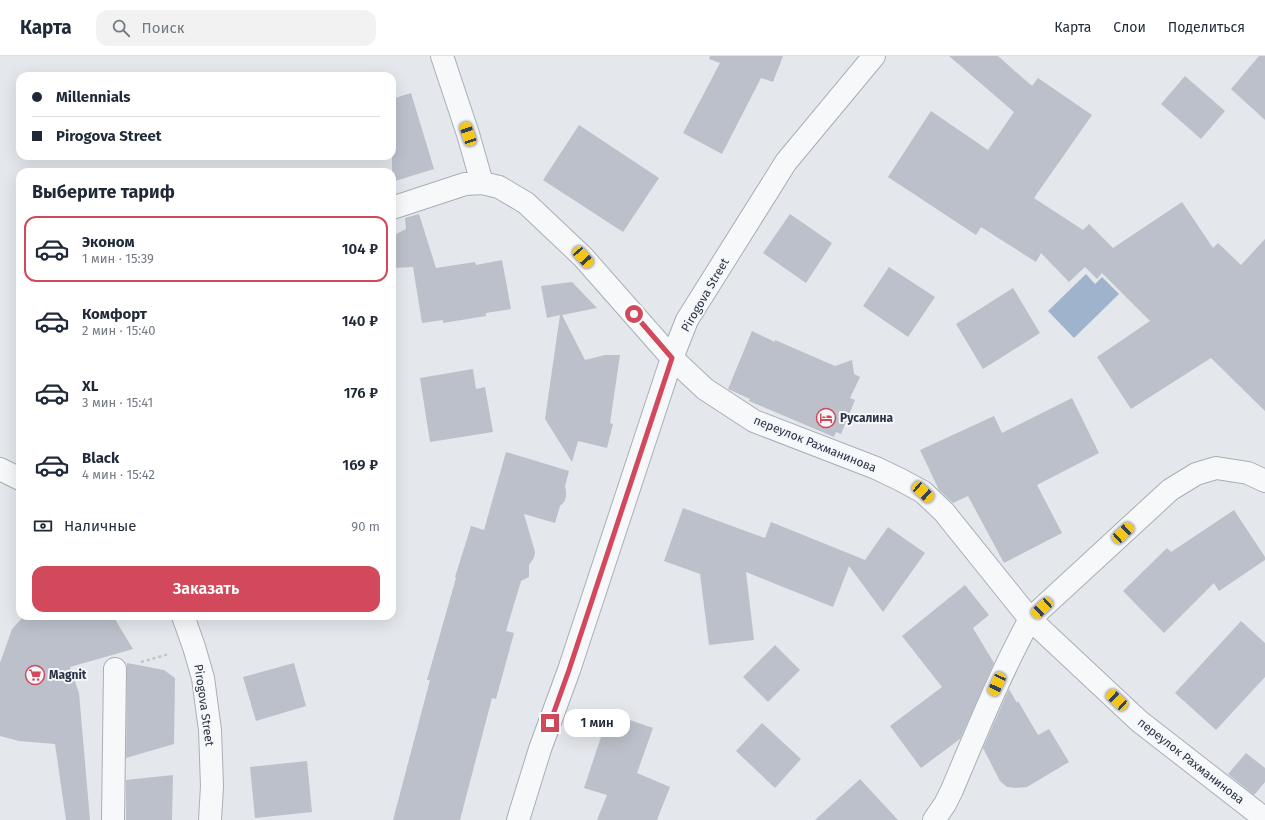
<!DOCTYPE html>
<html lang="ru">
<meta charset="utf-8">
<style>
body{margin:0;font-family:"Fira Sans",sans-serif;background:#f2f2f3;color:#1f2937;height:100vh;display:flex;flex-direction:column;font-size:15px;white-space:nowrap}
*{box-sizing:border-box;margin:0}
p{font-size:13px;color:#747a83}
.icon{flex:none;width:22px;height:22px;fill:none;stroke:currentColor;stroke-width:2;stroke-linecap:round;stroke-linejoin:round}
.map{position:relative;flex:1;overflow:hidden}
.sheet{position:absolute;left:16px;top:112px;width:380px;height:452px;display:flex;flex-direction:column;background:#fff;border-radius:12px;box-shadow:0 4px 16px #0002}
.sheet>*{flex:none}
.banner{position:absolute;left:16px;top:16px;width:380px;height:88px;border-radius:12px;box-shadow:0 4px 16px #0002;display:grid;align-content:center;height:88px;padding:0 16px;background:#fff}
.end{position:absolute;width:18px;height:18px;margin:-9px;border:5px solid #d1495b;background:#fff;box-shadow:0 0 0 2px #fff}
.from{border-radius:50%}
.bubble{position:absolute;height:28px;border-radius:12px;background:#fff;box-shadow:0 4px 16px #0002;font-size:13px;font-weight:600;line-height:28px;text-align:center}
.car{position:absolute;width:12px;height:24px;margin:-12px -6px;border-radius:5px;box-shadow:0 0 3px 1px #0007;background:linear-gradient(#f5c518 24%,#345 0 40%,#f5c518 0 76%,#345 0 86%,#f5c518 0)}
.banner b{display:flex;align-items:center;gap:14px;height:38px;font-size:15px}
.banner b+b{border-top:1px solid #e0e1e3}
.banner i{width:10px;height:10px;background:#1f2937}
ul{padding:0;list-style:none}
li{display:flex;align-items:center;gap:12px;height:66px;margin:0 8px 6px;padding:0 8px;border:2px solid transparent;border-radius:12px}
li div{flex:1}
li b{display:block;font-size:15px}
li em{font-style:normal;font-weight:600}
li.active{border-color:#d1495b}
li>.icon{width:36px;height:36px;stroke-width:1.5}
h2{padding:0 16px;font-size:18px;line-height:48px}
.pay{display:flex;align-items:center;gap:10px;height:44px;padding:0 16px;font-size:15px}
.pay p{margin-inline-start:auto}
.primary-button{display:flex;gap:8px;margin-top:auto;padding:8px 16px}
.primary-button a{flex:1;height:46px;border-radius:12px;background:#d1495b;color:#fff;font-size:16px;font-weight:600;line-height:46px;text-align:center}
header{display:flex;align-items:center;gap:24px;box-sizing:border-box;height:56px;padding:0 20px;background:#fff;border-bottom:1px solid #e0e1e3}
header strong{font-size:19px}
nav{display:flex;gap:22px;margin-inline-start:auto;font-size:14px}
.search{width:280px;height:36px;background:#f2f2f3;display:flex;align-items:center;gap:10px;box-sizing:border-box;padding:0 14px;border-radius:12px;color:#747a83;font-size:15px}
.map>svg:first-child{display:block}
</style>
<header>
<strong>Карта</strong>
<div class="search"><svg class="icon" aria-label="search" viewBox="0 0 24 24"><circle cx="10" cy="10" r="6"/><path d="M15 15l6 6"/></svg>Поиск</div>
<nav><a>Карта</a><a>Слои</a><a>Поделиться</a></nav>
</header>
<div class="map">
<svg width="1265" height="764" viewBox="0 0 1265 764">
<rect width="100%" height="100%" fill="#e4e7ec"/>
<path fill="#9fb4cc" d="M 1086,218 L 1095,228 L 1102,221 L 1119,238 L 1074,282 L 1048,255 Z"/>
<path fill="#bbc0ca" d="M 710,0 L 783,0 L 773,26 L 761,22 L 722,98 L 683,77 L 720,7 L 709,3 Z
M 949,0 L 998,0 L 1032,30 L 1038,22 L 1092,59 L 1034,142 L 1083,174 L 1089,168 L 1113,192 L 1182,146 L 1213,192 L 1218,187 L 1241,209 L 1265,183 L 1265,355 L 1211,302 L 1131,353 L 1097,301 L 1150,265 L 1102,217 L 1097,223 L 1085,211 L 1069,226 L 1041,197 L 1036,206 L 981,171 L 976,179 L 888,121 L 931,55 L 988,94 L 1014,56 Z
M 1259,0 L 1265,0 L 1265,64 L 1231,33 Z
M 1185,20 L 1225,55 L 1201,83 L 1161,48 Z
M 411,37 L 434,113 L 392,126 L 392,43 Z
M 579,69 L 659,122 L 623,176 L 543,124 Z
M 419,158 L 436,212 L 475,206 L 476,209 L 502,204 L 511,253 L 486,257 L 486,260 L 443,267 L 443,264 L 422,267 L 413,211 L 392,212 L 392,180 L 406,173 L 405,162 Z
M 790,158 L 832,187 L 806,227 L 763,197 Z
M 889,211 L 935,241 L 908,281 L 863,250 Z
M 572,226 L 597,252 L 562,259 L 585,304 L 605,299 L 620,299 L 610,367 L 613,368 L 607,392 L 578,385 L 572,406 L 545,363 L 560,259 L 547,262 L 541,230 Z
M 1013,232 L 1040,277 L 983,313 L 956,268 Z
M 752,275 L 775,286 L 775,284 L 835,310 L 852,304 L 854,318 L 860,321 L 850,342 L 855,344 L 841,378 L 836,376 L 834,381 L 749,345 L 750,343 L 728,333 Z
M 473,313 L 476,333 L 485,331 L 493,376 L 430,386 L 420,322 Z
M 1072,342 L 1099,397 L 1037,429 L 1062,477 L 1004,507 L 968,440 L 953,447 L 939,434 L 920,394 L 994,360 L 1002,377 Z
M 506,396 L 569,415 L 565,430 L 566,435 L 566,441 L 564,446 L 560,450 L 555,467 L 524,458 L 535,496 L 534,502 L 529,509 L 529,521 L 521,525 L 506,575 L 514,577 L 496,643 L 492,642 L 460,764 L 393,764 L 430,624 L 427,624 L 456,522 L 455,521 L 471,470 L 484,474 Z
M 683,452 L 765,482 L 771,466 L 865,504 L 888,471 L 925,497 L 883,556 L 849,510 L 833,551 L 746,516 L 754,584 L 709,589 L 700,518 L 664,505 Z
M 1234,454 L 1265,501 L 1265,504 L 1219,535 L 1214,527 L 1164,577 L 1123,535 L 1167,492 L 1171,496 Z
M 965,529 L 989,559 L 973,572 L 994,607 L 960,683 L 921,712 L 890,670 L 942,631 L 902,580 Z
M 24,560 L 113,560 L 133,593 L 70,611 L 79,637 L 90,764 L 66,764 L 55,688 L 19,685 L 0,680 L 0,607 L 12,573 Z
M 1241,565 L 1265,587 L 1265,621 L 1216,674 L 1175,637 Z
M 775,589 L 800,614 L 768,646 L 743,621 Z
M 127,607 L 164,614 L 175,622 L 174,688 L 126,702 Z
M 294,607 L 306,650 L 256,665 L 243,621 Z
M 1009,633 L 1017,647 L 1018,645 L 1038,679 L 1049,673 L 1069,706 L 1027,731 L 1016,732 L 1007,731 L 1000,725 L 983,692 Z
M 624,662 L 653,672 L 637,717 L 670,731 L 657,764 L 597,764 L 607,739 L 584,732 L 604,672 L 620,677 Z
M 762,667 L 801,703 L 775,732 L 736,695 Z
M 1246,697 L 1265,712 L 1265,726 L 1254,739 L 1228,718 Z
M 307,705 L 312,756 L 255,762 L 250,711 Z
M 173,719 L 172,764 L 126,764 L 126,724 Z
M 860,723 L 898,764 L 815,764 Z"/>
<g fill="none" stroke-linecap="round" stroke-linejoin="round">
<defs>
<path id="minor" d="M 442,0 L 468,78 L 482,127
M 392,152 L 465,128 L 482,127 L 499,131 L 526,147 L 583,201 L 672,302 L 705,333 L 754,365 L 876,412 L 901,424 L 923,436 L 944,456 L 1030,563 L 1139,665 L 1265,763
M 0,413 L 20,423
M 183,560 L 194,591 L 203,622 L 210,674 L 212,730 L 210,764
M 113,764 L 115,613
M 518,764 L 540,693 L 569,614 L 672,302 L 687,264 L 786,106 L 874,0
M 934,764 L 945,748 L 952,734 C 976,677 1000,618 1030,563 L 1170,434 L 1196,418 L 1216,412 L 1248,417 L 1265,425"/>
</defs>
<use href="#minor" stroke="#a9aeb7" stroke-width="24"/>
<path stroke="#c2c5cb" stroke-width="2.5" stroke-dasharray="3 3" stroke-linecap="butt" d="M 141,606 L 169,598"/>
<use href="#minor" stroke="#f7f8fa" stroke-width="22"/>
</g>
<g fill="none" stroke-linecap="round" stroke-linejoin="round">
<path stroke="#d1495b" stroke-width="5" d="M 550,667 L 569,614 L 672,302 L 634,258"/>
</g>
<defs>
<symbol id="hotel-ring" viewBox="-11 -11 22 22"><circle r="9.5" fill="#f4f6f9" stroke="#d1495b" stroke-width="1.5"/><path d="M-6-4.5h1.5V1H6V5H4.5V3h-9V5H-6ZM-4 0a1.8 1.8 0 1 1 3.6 0ZM.5 0V-2.5h3Q6-2.5 6 0Z" fill="#d1495b"/></symbol>
<symbol id="supermarket-ring" viewBox="-11 -11 22 22"><circle r="9.5" fill="#f4f6f9" stroke="#d1495b" stroke-width="1.5"/><path d="M-6-5.5h2.5l.6 2H6L4.5 2H-2.5L-4.4-4H-6ZM-1.5 3.2a1.3 1.3 0 1 0 .1 0ZM3 3.2a1.3 1.3 0 1 0 .1 0Z" fill="#d1495b"/></symbol>
</defs>
<g fill-rule="evenodd">
<use href="#hotel-ring" x="815" y="351" width="22" height="22"/>
<use href="#supermarket-ring" x="24" y="608" width="22" height="22"/>
</g>
<g text-anchor="middle" stroke-width="4" stroke-linejoin="round" paint-order="stroke">
<g font-size="12" fill="#2b3445" stroke="#f4f6f9">
<text transform="translate(705 239) rotate(-60)" y="4">Pirogova Street</text>
<text transform="translate(815 388) rotate(22)" y="4">переулок Рахманинова</text>
<text transform="translate(204 649) rotate(82)" y="4">Pirogova Street</text>
<text transform="translate(1191 705) rotate(38)" y="4">переулок Рахманинова</text>
</g>
<g font-size="12" font-weight="bold" fill="#2b3445" stroke="#f4f6f9" text-anchor="start">
<text x="840" y="366">Русалина</text>
<text x="49" y="623">Magnit</text>
</g>
</g>
</svg>
<i class="end from" style="left:634px;top:258px"></i>
<i class="end" style="left:550px;top:667px"></i>
<div class="bubble" style="left:564px;top:653px;width:66px">1 мин</div>
<i class="car" style="left:468px;top:78px;rotate:341deg"></i>
<i class="car" style="left:583px;top:201px;rotate:138deg"></i>
<i class="car" style="left:923px;top:436px;rotate:132deg"></i>
<i class="car" style="left:1123px;top:477px;rotate:47deg"></i>
<i class="car" style="left:1042px;top:552px;rotate:227deg"></i>
<i class="car" style="left:997px;top:628px;rotate:205deg"></i>
<i class="car" style="left:1117px;top:644px;rotate:313deg"></i>
<div class="banner">
<b><i class="from"></i>Millennials</b>
<b><i></i>Pirogova Street</b>
</div>
<section class="sheet">
<h2>Выберите тариф</h2>
<ul>
<li class="active"><svg class="icon" aria-label="car" viewBox="0 0 24 24"><path d="M5 17H2v-5l4-1 3-4h7l3 4 3 1v5h-3M9 17h6M6 11h13"/><circle cx="7" cy="17" r="2"/><circle cx="17" cy="17" r="2"/></svg><div><b>Эконом</b><p>1 мин · 15:39</p></div><em>104 ₽</em></li>
<li><svg class="icon" aria-label="car" viewBox="0 0 24 24"><path d="M5 17H2v-5l4-1 3-4h7l3 4 3 1v5h-3M9 17h6M6 11h13"/><circle cx="7" cy="17" r="2"/><circle cx="17" cy="17" r="2"/></svg><div><b>Комфорт</b><p>2 мин · 15:40</p></div><em>140 ₽</em></li>
<li><svg class="icon" aria-label="car" viewBox="0 0 24 24"><path d="M5 17H2v-5l4-1 3-4h7l3 4 3 1v5h-3M9 17h6M6 11h13"/><circle cx="7" cy="17" r="2"/><circle cx="17" cy="17" r="2"/></svg><div><b>XL</b><p>3 мин · 15:41</p></div><em>176 ₽</em></li>
<li><svg class="icon" aria-label="car" viewBox="0 0 24 24"><path d="M5 17H2v-5l4-1 3-4h7l3 4 3 1v5h-3M9 17h6M6 11h13"/><circle cx="7" cy="17" r="2"/><circle cx="17" cy="17" r="2"/></svg><div><b>Black</b><p>4 мин · 15:42</p></div><em>169 ₽</em></li>
</ul>
<div class="pay"><svg class="icon" aria-label="cash" viewBox="0 0 24 24"><path d="M3 7h18v10H3z"/><circle cx="12" cy="12" r="2"/></svg>Наличные<p>90 m</p></div>
<div class="primary-button"><a>Заказать</a></div>
</section>
</div>
